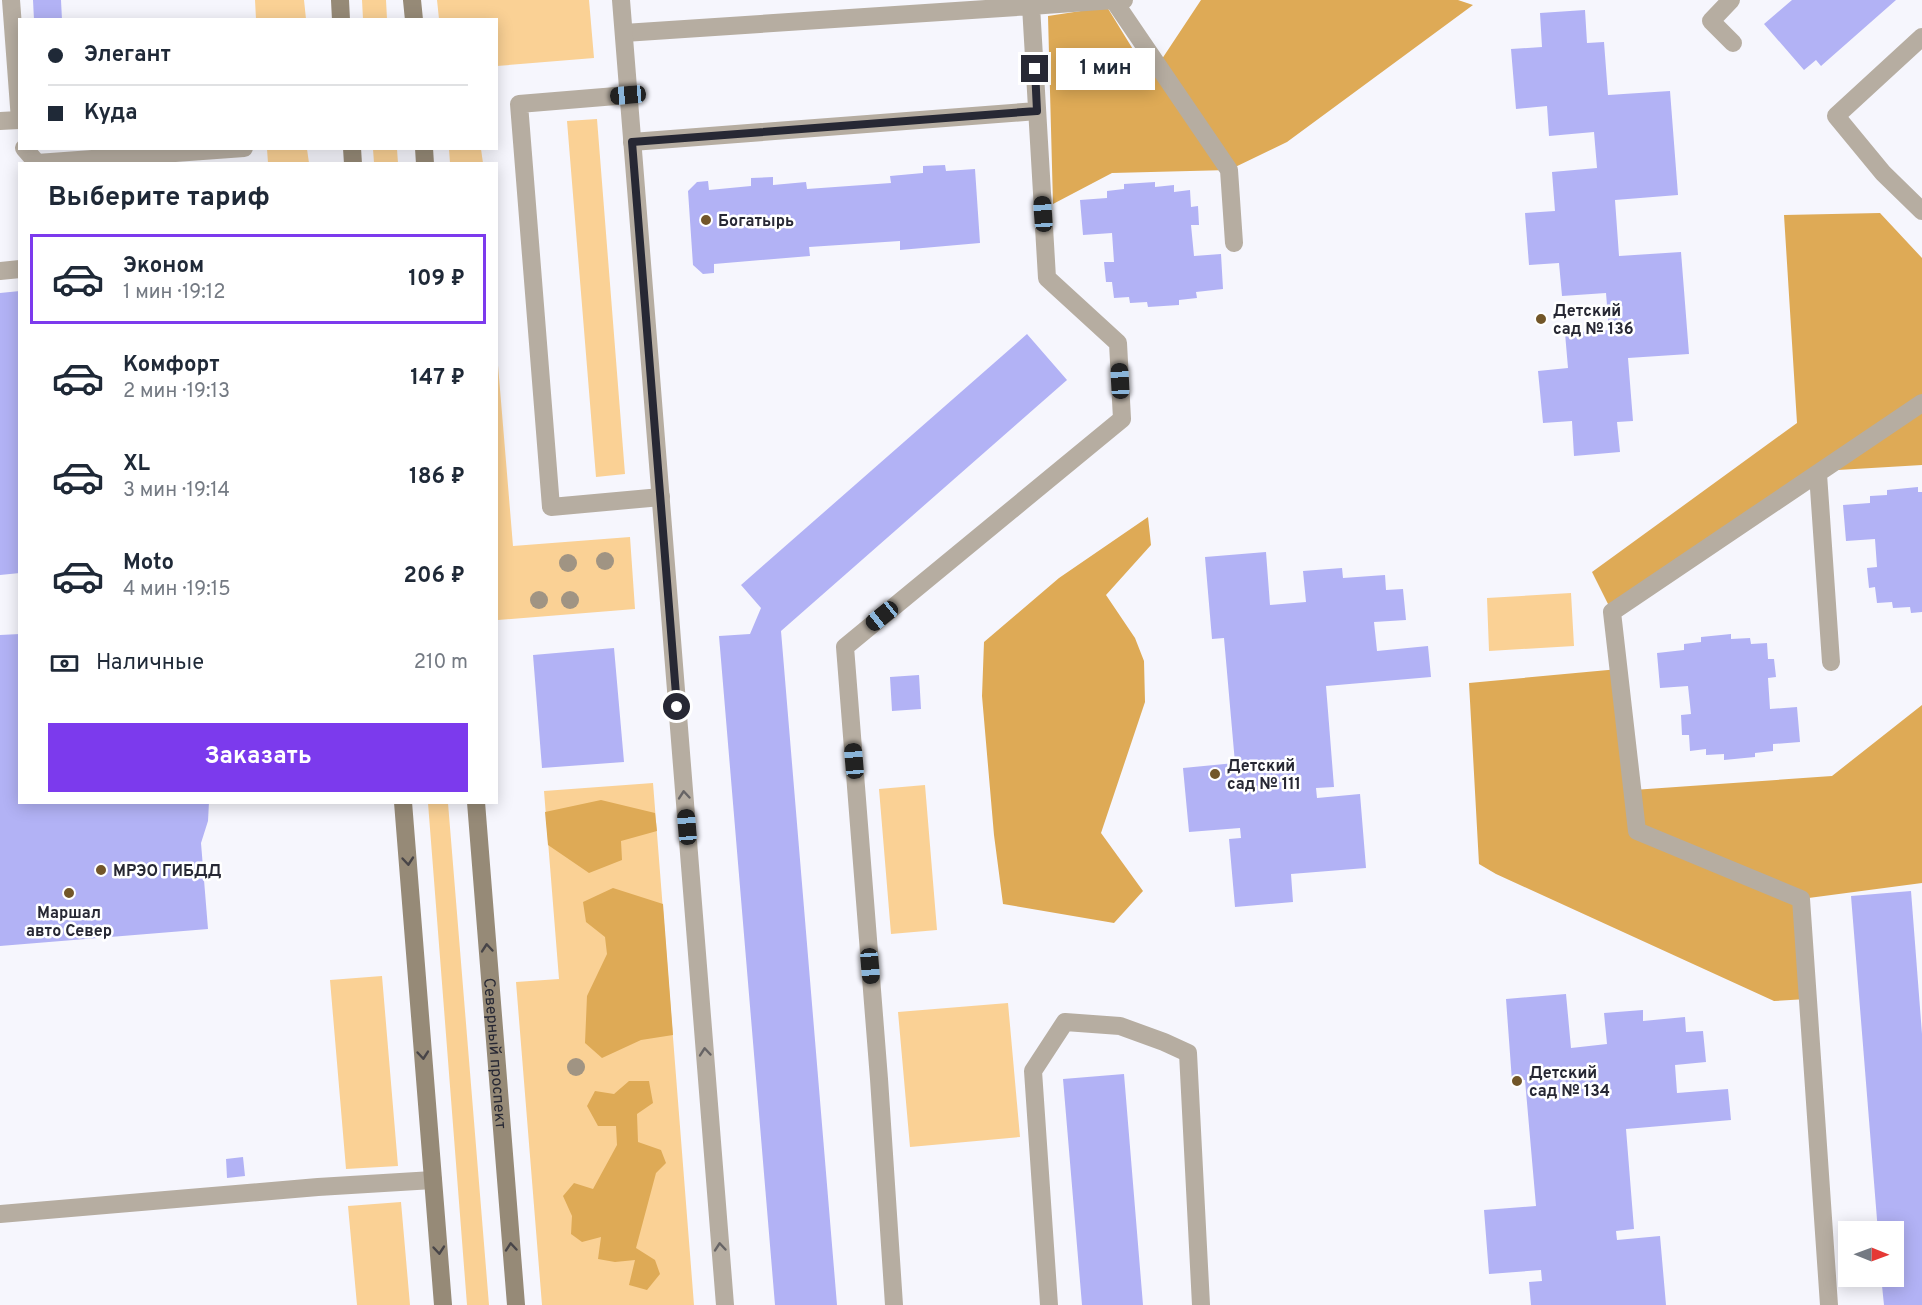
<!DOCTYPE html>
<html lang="ru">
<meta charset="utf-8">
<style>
body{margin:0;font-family:Overpass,sans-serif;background:#f6f6f7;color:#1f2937;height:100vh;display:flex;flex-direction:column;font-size:22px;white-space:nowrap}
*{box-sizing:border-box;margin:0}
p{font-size:20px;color:#747a83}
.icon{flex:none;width:33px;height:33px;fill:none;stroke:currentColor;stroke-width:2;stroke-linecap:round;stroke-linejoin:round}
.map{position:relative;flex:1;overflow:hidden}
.sheet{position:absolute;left:18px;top:162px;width:480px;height:642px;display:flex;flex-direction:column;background:#fff;border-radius:0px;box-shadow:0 3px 15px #0003}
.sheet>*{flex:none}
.hud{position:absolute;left:18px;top:18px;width:480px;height:132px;border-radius:0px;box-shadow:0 3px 15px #0003;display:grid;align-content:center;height:132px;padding:0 30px;background:#fff}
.needle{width:39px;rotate:91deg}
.fabs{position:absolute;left:1838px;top:1221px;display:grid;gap:12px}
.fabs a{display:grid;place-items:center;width:66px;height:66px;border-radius:0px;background:#fff;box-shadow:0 3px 15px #0003;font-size:30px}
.end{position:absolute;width:27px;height:27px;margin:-14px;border:8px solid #272834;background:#fff;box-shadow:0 0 0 3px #fff}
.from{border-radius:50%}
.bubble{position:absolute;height:42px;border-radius:0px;background:#fff;box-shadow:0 3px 15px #0003;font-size:20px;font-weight:700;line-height:42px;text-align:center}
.car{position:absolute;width:18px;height:36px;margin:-18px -9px;border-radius:8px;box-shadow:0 0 4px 2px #0007;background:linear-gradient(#222 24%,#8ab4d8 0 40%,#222 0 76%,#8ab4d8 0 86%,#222 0)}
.hud b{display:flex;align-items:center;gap:21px;height:57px;font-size:22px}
.hud b+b{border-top:2px solid #e0e1e3}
.hud i{width:15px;height:15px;background:#1f2937}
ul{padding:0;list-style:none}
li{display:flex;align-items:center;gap:18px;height:90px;margin:0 12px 9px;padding:0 18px;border:3px solid transparent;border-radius:0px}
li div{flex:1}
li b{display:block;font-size:22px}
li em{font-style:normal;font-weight:700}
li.on{border-color:#7c3aed}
li>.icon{width:54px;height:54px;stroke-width:1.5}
h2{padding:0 30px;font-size:27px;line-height:72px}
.pay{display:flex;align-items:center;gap:15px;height:66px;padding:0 30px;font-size:22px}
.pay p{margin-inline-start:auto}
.button{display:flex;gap:12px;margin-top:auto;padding:12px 30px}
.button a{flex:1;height:69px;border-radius:0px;background:#7c3aed;color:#fff;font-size:24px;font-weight:700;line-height:69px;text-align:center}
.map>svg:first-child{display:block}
</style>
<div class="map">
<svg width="1922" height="1305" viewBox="0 0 1922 1305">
<rect width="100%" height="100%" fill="#f6f6fd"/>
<path fill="#fad195" d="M 255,0 L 304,0 L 306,19 L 256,19 Z
M 362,0 L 386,0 L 387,19 L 363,19 Z
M 437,0 L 589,0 L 594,58 L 497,66 L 496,20 L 439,19 Z
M 597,119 L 625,474 L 596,477 L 567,121 Z
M 267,149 L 307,149 L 309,163 L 268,163 Z
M 373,149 L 397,149 L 398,163 L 374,163 Z
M 449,149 L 481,149 L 483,163 L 450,163 Z
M 496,341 L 513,546 L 630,537 L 635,609 L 498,620 L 496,598 Z
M 1571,593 L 1574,646 L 1489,651 L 1487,598 Z
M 653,783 L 694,1305 L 542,1305 L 516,982 L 559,979 L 544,791 Z
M 925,785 L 937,930 L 891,934 L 879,789 Z
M 428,803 L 448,803 L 489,1305 L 467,1305 Z
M 382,976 L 398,1166 L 346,1169 L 330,980 Z
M 1008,1003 L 1020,1137 L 910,1147 L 898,1012 Z
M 401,1202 L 410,1305 L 357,1305 L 348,1206 Z"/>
<path fill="#deaa56" d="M 1201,0 L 1458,0 L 1473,5 L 1287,142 L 1229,170 L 1112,173 L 1053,204 L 1048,16 L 1107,7 L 1150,77 Z
M 1880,213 L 1922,258 L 1922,465 L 1821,471 L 1612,612 L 1592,572 L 1797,423 L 1784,215 Z
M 1148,517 L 1151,545 L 1106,595 L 1135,638 L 1144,661 L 1145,702 L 1101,833 L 1143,891 L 1114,923 L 1003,904 L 994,835 L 982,696 L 984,642 L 1059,578 Z
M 1619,669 L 1633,790 L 1832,776 L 1922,705 L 1922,883 L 1801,899 L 1807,999 L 1774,1001 L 1496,874 L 1479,864 L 1469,683 Z
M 601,800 L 655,813 L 657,831 L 621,841 L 622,860 L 589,873 L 548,845 L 545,812 Z
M 613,888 L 663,904 L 673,1035 L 641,1040 L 602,1058 L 585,1043 L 587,996 L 607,954 L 605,937 L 586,922 L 583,902 Z
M 629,1081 L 649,1081 L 653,1103 L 637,1114 L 638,1142 L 661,1150 L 666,1163 L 656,1173 L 636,1248 L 655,1260 L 660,1274 L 647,1290 L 629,1285 L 635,1260 L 615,1262 L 598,1259 L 601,1237 L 582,1242 L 571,1234 L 572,1216 L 563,1196 L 574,1183 L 593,1189 L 617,1145 L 616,1126 L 598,1126 L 587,1106 L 595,1091 L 614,1094 Z"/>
<path fill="#b2b2f5" d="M 33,0 L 61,0 L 62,20 L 34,20 Z
M 1792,0 L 1896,0 L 1821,66 L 1816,60 L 1804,70 L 1764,24 Z
M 1585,10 L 1587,43 L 1604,42 L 1608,95 L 1670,91 L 1678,195 L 1615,200 L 1619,256 L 1681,252 L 1689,354 L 1628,358 L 1633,421 L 1617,422 L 1620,452 L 1574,456 L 1572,421 L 1543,423 L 1538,371 L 1568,368 L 1565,333 L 1609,330 L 1606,293 L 1562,296 L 1559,263 L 1529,265 L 1525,213 L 1555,211 L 1552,172 L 1597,168 L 1594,132 L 1549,136 L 1547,106 L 1516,109 L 1511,49 L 1542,47 L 1540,13 Z
M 945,165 L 946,171 L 975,169 L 980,243 L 900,250 L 900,241 L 809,247 L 810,256 L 714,264 L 714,273 L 703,274 L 693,265 L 688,191 L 697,182 L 708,181 L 709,190 L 751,186 L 751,178 L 773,177 L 773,185 L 806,182 L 807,189 L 891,183 L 890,176 L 923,173 L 923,166 Z
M 1155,182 L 1155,187 L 1174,185 L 1174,192 L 1190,190 L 1191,207 L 1198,206 L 1199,225 L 1191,225 L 1194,256 L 1221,254 L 1223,289 L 1196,292 L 1197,298 L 1179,300 L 1179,305 L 1148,307 L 1147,302 L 1130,303 L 1129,297 L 1114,298 L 1112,282 L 1106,282 L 1104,262 L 1114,262 L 1112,233 L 1083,235 L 1080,200 L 1107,198 L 1107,191 L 1124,189 L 1124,184 Z
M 20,291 L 20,573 L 0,575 L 0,293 Z
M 1027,334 L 1067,380 L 781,631 L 837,1305 L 775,1305 L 719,636 L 750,634 L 761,608 L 741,585 Z
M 1918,487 L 1918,492 L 1922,492 L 1922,612 L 1911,613 L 1910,607 L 1893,608 L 1892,602 L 1877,603 L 1875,587 L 1869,588 L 1867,568 L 1877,567 L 1875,539 L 1846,541 L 1843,505 L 1870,503 L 1870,496 L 1887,495 L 1887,490 Z
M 1266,552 L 1270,605 L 1306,602 L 1303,571 L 1342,568 L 1343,578 L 1385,575 L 1386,590 L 1403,589 L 1406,620 L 1374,622 L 1377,651 L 1428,646 L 1431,677 L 1326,686 L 1334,787 L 1316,788 L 1317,798 L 1360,794 L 1366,868 L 1291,874 L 1293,902 L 1235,907 L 1229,839 L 1241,838 L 1240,828 L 1189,832 L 1183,768 L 1235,763 L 1224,638 L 1212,639 L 1205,557 Z
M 20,634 L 20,802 L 209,802 L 208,821 L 201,843 L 208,929 L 0,946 L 0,635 Z
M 1731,634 L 1731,639 L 1750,638 L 1751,644 L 1767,643 L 1768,659 L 1774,659 L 1776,677 L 1768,678 L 1770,709 L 1797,707 L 1800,742 L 1773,744 L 1773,751 L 1755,753 L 1755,757 L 1724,760 L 1724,754 L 1706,755 L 1706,749 L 1690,751 L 1689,735 L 1682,735 L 1681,715 L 1691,714 L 1688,686 L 1660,688 L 1657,653 L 1684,650 L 1684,644 L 1701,642 L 1701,637 Z
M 614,648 L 624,762 L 542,768 L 533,655 Z
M 919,675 L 921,709 L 892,711 L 890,677 Z
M 1911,891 L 1922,1034 L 1922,1305 L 1884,1305 L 1881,1276 L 1893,1276 L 1893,1232 L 1878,1232 L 1851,896 Z
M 1566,994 L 1571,1048 L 1607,1044 L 1604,1013 L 1643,1010 L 1643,1021 L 1685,1017 L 1686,1032 L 1703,1031 L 1706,1062 L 1675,1065 L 1677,1093 L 1728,1089 L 1731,1120 L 1626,1129 L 1634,1229 L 1616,1231 L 1617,1240 L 1660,1236 L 1666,1305 L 1531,1305 L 1529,1282 L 1542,1281 L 1541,1270 L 1489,1274 L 1484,1210 L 1536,1206 L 1525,1080 L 1512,1081 L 1506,999 Z
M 1124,1074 L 1143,1305 L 1082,1305 L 1063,1079 Z
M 243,1157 L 245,1176 L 227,1178 L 226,1159 Z"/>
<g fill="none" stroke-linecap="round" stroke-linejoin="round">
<path stroke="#b6ada1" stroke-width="18" d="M 11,0 L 20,120
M 1124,0 L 1114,1 L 1229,170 L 1234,243
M 1731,0 L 1711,21 L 1733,43
M 1031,6 L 1114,0
M 624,33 L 1031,6 L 1047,278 L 1118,343 L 1122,419 L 845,647 L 879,1079 L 894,1305
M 1922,37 L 1836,116 L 1883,173 L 1922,211
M 628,95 L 519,104 L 551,507 L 661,497
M 0,121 L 19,120
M 632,142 L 1037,111
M 24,148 L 37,163 L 244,148
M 0,271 L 20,269
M 1818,474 L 1831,662
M 0,1214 L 318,1187 L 433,1180
M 1049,1305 L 1033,1071 L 1065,1022 L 1120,1026 L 1164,1042 L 1188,1053 L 1201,1305
M 1829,1305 L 1801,899 L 1637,831 L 1612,612 L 1922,403"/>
<path stroke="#b6ada1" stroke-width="18" d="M 621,0 L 725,1305"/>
<g stroke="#968a77" stroke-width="18">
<path d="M 340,0 L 341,20"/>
<path d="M 412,0 L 414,20"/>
<path d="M 352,148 L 353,164"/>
<path d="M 424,148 L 425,164"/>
<path d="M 403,802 L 443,1305"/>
<path id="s1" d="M 476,802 L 516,1305"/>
</g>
</g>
<g fill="#a09483">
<circle cx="605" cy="561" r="9"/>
<circle cx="568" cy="563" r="9"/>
<circle cx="539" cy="600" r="9"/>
<circle cx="570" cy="600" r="9"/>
<circle cx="576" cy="1067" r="9"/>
</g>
<defs><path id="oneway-chevron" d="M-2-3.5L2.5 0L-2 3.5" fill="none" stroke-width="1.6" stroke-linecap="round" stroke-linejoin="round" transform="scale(1.5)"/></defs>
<g stroke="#676465">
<use href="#oneway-chevron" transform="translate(684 795) rotate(-95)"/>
<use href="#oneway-chevron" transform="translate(705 1052) rotate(-95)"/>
<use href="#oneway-chevron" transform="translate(720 1247) rotate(-95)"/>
</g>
<g stroke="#484548">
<use href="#oneway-chevron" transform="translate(408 861) rotate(85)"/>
<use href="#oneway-chevron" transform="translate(487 948) rotate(-95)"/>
<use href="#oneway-chevron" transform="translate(423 1055) rotate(85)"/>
<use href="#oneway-chevron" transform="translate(511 1247) rotate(-95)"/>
<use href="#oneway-chevron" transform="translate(439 1250) rotate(85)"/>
</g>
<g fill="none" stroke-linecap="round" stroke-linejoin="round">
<path stroke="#272834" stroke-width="8" d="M 677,707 L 632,142 L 1037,111 L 1035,69"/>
</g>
<g fill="#725629" stroke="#fff" stroke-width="2">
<circle cx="706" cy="220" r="6"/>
<circle cx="1541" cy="319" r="6"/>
<circle cx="1215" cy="774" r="6"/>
<circle cx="101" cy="870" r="6"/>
<circle cx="69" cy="893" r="6"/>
<circle cx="1517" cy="1081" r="6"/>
</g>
<g text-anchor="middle" stroke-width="5" stroke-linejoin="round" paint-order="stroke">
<g font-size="16" font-weight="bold" fill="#272834" stroke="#fff" text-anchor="start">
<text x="718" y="226">Богатырь</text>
<text x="1553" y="316">Детский<tspan x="1553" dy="18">сад № 136</tspan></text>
<text x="1227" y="771">Детский<tspan x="1227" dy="18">сад № 111</tspan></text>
<text x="113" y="876">МРЭО ГИБДД</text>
<text x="69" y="918" text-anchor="middle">Маршал<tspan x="69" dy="18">авто Север</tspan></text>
<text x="1529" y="1078">Детский<tspan x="1529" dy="18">сад № 134</tspan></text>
</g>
<g font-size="16" fill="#272834" stroke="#fff">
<text dy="6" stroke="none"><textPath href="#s1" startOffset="252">Северный проспект</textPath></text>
</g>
</g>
</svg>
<div class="fabs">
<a><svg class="needle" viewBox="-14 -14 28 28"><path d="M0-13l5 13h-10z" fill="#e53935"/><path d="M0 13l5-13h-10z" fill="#747a83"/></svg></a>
</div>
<i class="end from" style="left:677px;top:707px"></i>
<i class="end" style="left:1035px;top:69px"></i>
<div class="bubble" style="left:1056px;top:48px;width:99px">1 мин</div>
<i class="car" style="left:628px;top:95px;rotate:265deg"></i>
<i class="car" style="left:1043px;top:214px;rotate:356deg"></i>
<i class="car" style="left:1120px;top:381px;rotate:357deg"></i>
<i class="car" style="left:882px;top:616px;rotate:231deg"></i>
<i class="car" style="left:854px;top:761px;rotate:355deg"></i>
<i class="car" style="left:687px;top:827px;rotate:355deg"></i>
<i class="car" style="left:870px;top:966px;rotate:175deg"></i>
<div class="hud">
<b><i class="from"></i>Элегант</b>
<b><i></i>Куда</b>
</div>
<section class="sheet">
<h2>Выберите тариф</h2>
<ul>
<li class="on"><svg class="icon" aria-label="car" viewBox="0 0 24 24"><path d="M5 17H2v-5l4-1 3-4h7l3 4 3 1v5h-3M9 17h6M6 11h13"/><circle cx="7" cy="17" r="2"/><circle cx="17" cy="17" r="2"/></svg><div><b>Эконом</b><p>1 мин · 19:12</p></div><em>109 ₽</em></li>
<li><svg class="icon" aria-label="car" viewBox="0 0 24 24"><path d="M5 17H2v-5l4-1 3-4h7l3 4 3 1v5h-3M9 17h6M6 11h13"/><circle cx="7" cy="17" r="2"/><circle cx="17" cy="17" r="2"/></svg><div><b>Комфорт</b><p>2 мин · 19:13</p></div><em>147 ₽</em></li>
<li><svg class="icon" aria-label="car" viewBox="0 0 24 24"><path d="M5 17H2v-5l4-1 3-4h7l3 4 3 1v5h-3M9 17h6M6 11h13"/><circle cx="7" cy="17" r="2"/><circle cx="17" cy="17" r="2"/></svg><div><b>XL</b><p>3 мин · 19:14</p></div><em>186 ₽</em></li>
<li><svg class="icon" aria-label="car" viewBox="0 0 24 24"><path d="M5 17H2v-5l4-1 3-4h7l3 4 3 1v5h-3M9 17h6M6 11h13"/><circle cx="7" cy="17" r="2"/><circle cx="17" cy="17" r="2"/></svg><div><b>Moto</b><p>4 мин · 19:15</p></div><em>206 ₽</em></li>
</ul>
<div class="pay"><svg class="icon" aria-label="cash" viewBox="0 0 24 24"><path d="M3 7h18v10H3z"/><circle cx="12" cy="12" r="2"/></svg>Наличные<p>210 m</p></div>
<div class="button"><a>Заказать</a></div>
</section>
</div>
